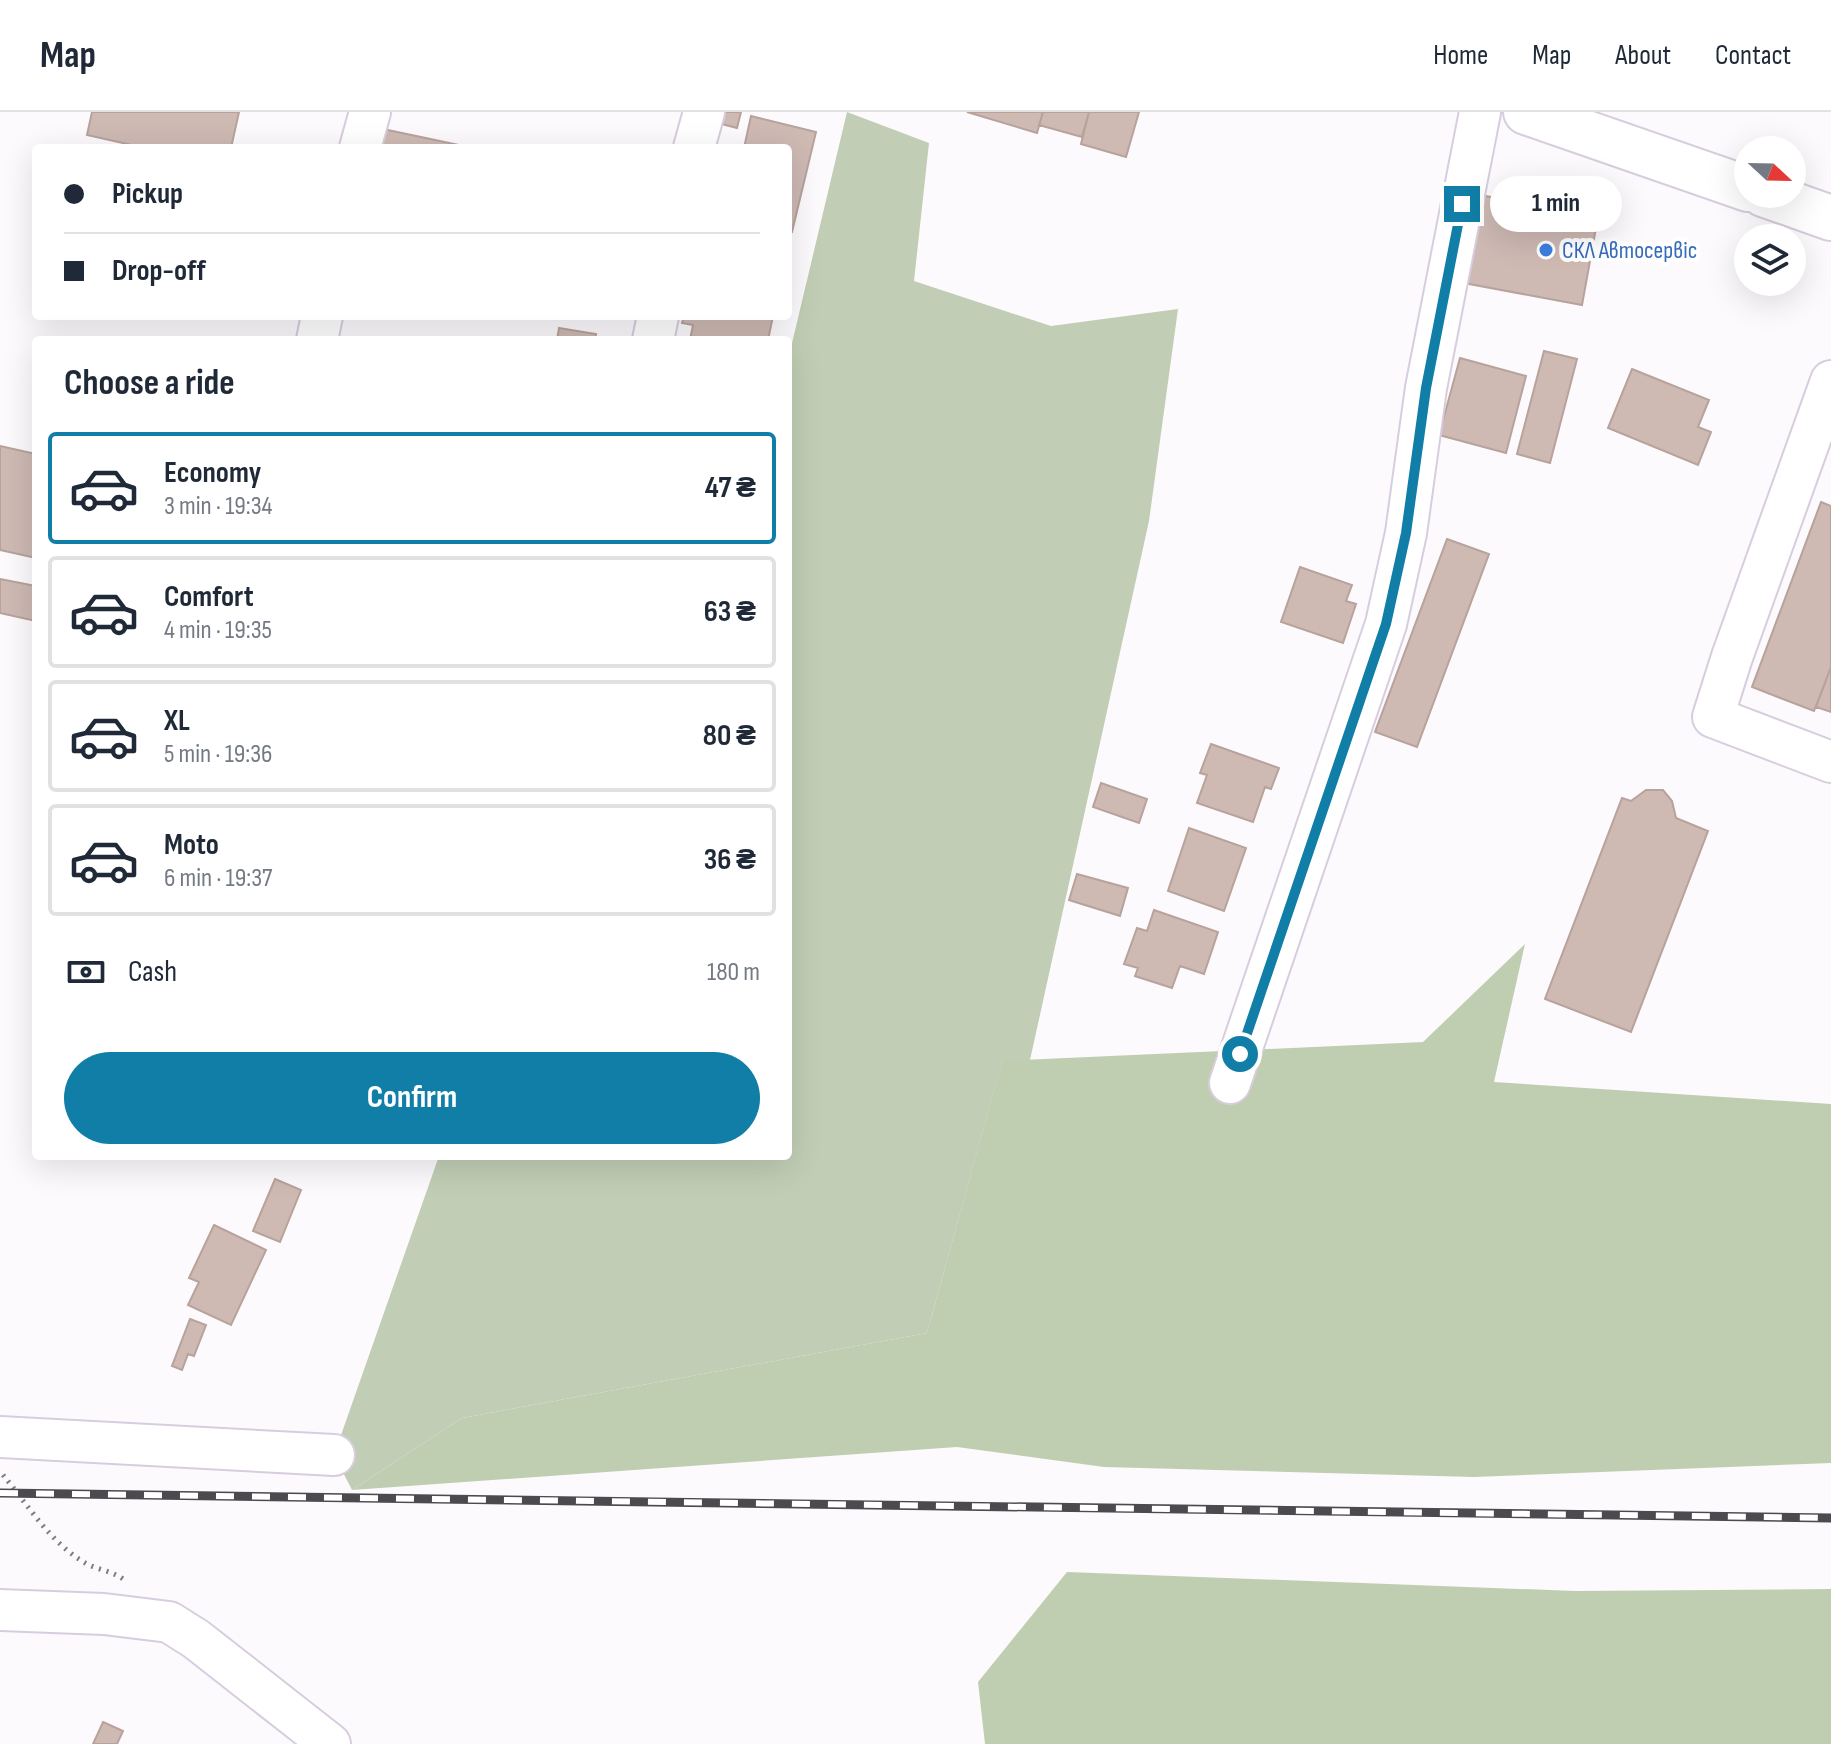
<!DOCTYPE html>
<meta charset="utf-8">
<style>
body{margin:0;font-family:"Sofia Sans Condensed",sans-serif;background:#f6f6f7;color:#1f2937;height:100vh;display:flex;flex-direction:column;font-size:30px;white-space:nowrap}
*{box-sizing:border-box;margin:0}
p{font-size:26px;color:#747a83}
.icon{flex:none;width:44px;height:44px;fill:none;stroke:currentColor;stroke-width:2;stroke-linecap:round;stroke-linejoin:round}
.map{position:relative;flex:1;overflow:hidden}
.sheet{position:absolute;left:32px;top:224px;width:760px;height:824px;display:flex;flex-direction:column;background:#fff;border-radius:8px;box-shadow:0 8px 32px #0002}
.sheet>*{flex:none}
.top-card{position:absolute;left:32px;top:32px;width:760px;height:176px;border-radius:8px;box-shadow:0 8px 32px #0002;display:grid;align-content:center;height:176px;padding:0 32px;background:#fff}
.needle{width:52px;rotate:112deg}
.fabs{position:absolute;left:1734px;top:24px;display:grid;gap:16px}
.fabs a{display:grid;place-items:center;width:72px;height:72px;border-radius:50%;background:#fff;box-shadow:0 8px 32px #0002;font-size:40px}
.end{position:absolute;width:36px;height:36px;margin:-18px;border:10px solid #107ea6;background:#fff;box-shadow:0 0 0 4px #fff}
.from{border-radius:50%}
.bubble{position:absolute;height:56px;border-radius:28px;background:#fff;box-shadow:0 8px 32px #0002;font-size:26px;font-weight:700;line-height:56px;text-align:center}
.top-card b{display:flex;align-items:center;gap:28px;height:76px;font-size:30px}
.top-card b+b{border-top:2px solid #e0e1e3}
.top-card i{width:20px;height:20px;background:#1f2937}
ul{padding:0;list-style:none}
li{display:flex;align-items:center;gap:24px;height:112px;margin:0 16px 12px;padding:0 16px;border:4px solid #e0e1e3;border-radius:8px}
li div{flex:1}
li b{display:block;font-size:30px}
li em{font-style:normal;font-weight:700}
li.active{border-color:#107ea6}
li>.icon{width:72px;height:72px;stroke-width:1.5}
h2{padding:0 32px;font-size:36px;line-height:96px}
.pay{display:flex;align-items:center;gap:20px;height:88px;padding:0 32px;font-size:30px}
.pay p{margin-inline-start:auto}
.cta{display:flex;gap:16px;margin-top:auto;padding:16px 32px}
.cta a{flex:1;height:92px;border-radius:48px;background:#107ea6;color:#fff;font-size:32px;font-weight:700;line-height:92px;text-align:center}
header{display:flex;align-items:center;gap:48px;box-sizing:border-box;height:112px;padding:0 40px;background:#fff;border-bottom:2px solid #e0e1e3}
header strong{font-size:38px}
nav{display:flex;gap:44px;margin-inline-start:auto;font-size:28px}
.map>svg:first-child{display:block}
</style>
<header>
<strong>Map</strong>
<nav><a>Home</a><a>Map</a><a>About</a><a>Contact</a></nav>
</header>
<div class="map">
<svg width="1831" height="1632" viewBox="0 0 1831 1632">
<rect width="100%" height="100%" fill="#fdfafe"/>
<path fill="#c1ceb5" d="M 847,0 L 929,31 L 914,169 L 1051,214 L 1178,197 L 1149,409 L 1030,948 L 1002,950 L 927,1221 L 462,1306 L 352,1378 L 334,1343 L 439,1044 L 788,1044 L 788,248 Z"/>
<path fill="#bfceb0" d="M 1525,832 L 1494,970 L 1831,992 L 1831,1351 L 1474,1365 L 1104,1355 L 957,1335 L 352,1378 L 462,1306 L 927,1221 L 1002,949 L 1423,930 Z
M 1067,1460 L 1576,1479 L 1831,1477 L 1831,1632 L 985,1632 L 978,1570 Z"/>
<path fill="#ceb9b3" stroke="#b7a29c" stroke-width="2" d="M 92,0 L 239,0 L 231,36 L 145,36 L 87,23 Z
M 713,0 L 741,0 L 737,16 L 710,9 Z
M 967,0 L 1043,0 L 1037,21 Z
M 1043,0 L 1089,0 L 1082,25 L 1039,13 Z
M 1089,0 L 1139,0 L 1126,45 L 1081,32 Z
M 751,4 L 816,20 L 792,120 L 788,119 L 788,36 L 744,36 Z
M 383,17 L 473,36 L 379,36 Z
M 1475,82 L 1598,105 L 1582,193 L 1458,170 Z
M 684,204 L 773,204 L 768,228 L 690,228 L 693,213 L 682,211 Z
M 559,216 L 596,222 L 595,228 L 557,228 Z
M 1544,239 L 1577,247 L 1550,351 L 1517,342 Z
M 1460,246 L 1526,264 L 1506,341 L 1439,323 Z
M 1632,257 L 1709,288 L 1698,315 L 1711,320 L 1698,353 L 1608,316 Z
M 0,334 L 36,342 L 36,446 L 0,438 Z
M 1821,390 L 1831,394 L 1831,555 L 1814,599 L 1752,575 Z
M 1447,427 L 1489,442 L 1417,635 L 1375,620 Z
M 1300,455 L 1352,473 L 1346,489 L 1356,492 L 1343,531 L 1281,510 Z
M 0,467 L 36,474 L 36,509 L 0,501 Z
M 1831,555 L 1831,600 L 1816,595 Z
M 1211,632 L 1279,656 L 1271,677 L 1265,675 L 1253,710 L 1197,691 L 1207,663 L 1200,661 Z
M 1101,671 L 1147,687 L 1139,711 L 1093,695 Z
M 1646,678 L 1663,678 L 1672,689 L 1676,706 L 1708,719 L 1631,920 L 1545,887 L 1622,686 L 1631,689 Z
M 1189,716 L 1246,736 L 1224,799 L 1168,779 Z
M 1077,762 L 1128,776 L 1120,804 L 1069,788 Z
M 1154,798 L 1218,820 L 1204,862 L 1180,854 L 1172,876 L 1135,864 L 1138,856 L 1124,852 L 1137,816 L 1147,819 Z
M 275,1067 L 301,1078 L 280,1130 L 253,1119 Z
M 214,1113 L 266,1138 L 231,1213 L 188,1193 L 199,1170 L 189,1166 Z
M 190,1207 L 206,1213 L 194,1244 L 188,1242 L 182,1258 L 172,1254 Z
M 103,1610 L 123,1619 L 117,1632 L 93,1632 Z"/>
<g fill="none" stroke-linecap="round" stroke-linejoin="round">
<defs>
<path id="minor" d="M 360,36 L 370,0
M 694,36 L 704,0
M 317,228 L 322,204
M 653,228 L 658,204
M 1831,269 L 1732,545 L 1713,605 L 1831,650
M 1230,971 L 1386,512 L 1406,421 L 1426,276 L 1480,0
M 0,1325 L 334,1343
M 0,1498 L 104,1502 L 169,1510 L 196,1527 L 330,1632"/>
<path id="major" d="M 1526,0 L 1748,77
M 1763,82 L 1831,106"/>
</defs>
<use href="#minor" stroke="#d8cdde" stroke-width="44"/>
<use href="#major" stroke="#d8cdde" stroke-width="48"/>
<path stroke="#7f7c80" stroke-width="5" stroke-dasharray="2 6" stroke-linecap="butt" d="M 3,1363 C 28,1393 52,1433 87,1452 C 99,1458 112,1459 123,1467"/>
<use href="#minor" stroke="#fff" stroke-width="40"/>
<use href="#major" stroke="#fff" stroke-width="44"/>
<defs>
<path id="rail" d="M 0,1381 L 1831,1406"/>
</defs>
<use href="#rail" stroke="#4d4a4f" stroke-width="9"/>
<use href="#rail" stroke="#fff" stroke-width="6" stroke-dasharray="18" stroke-linecap="butt"/>
</g>
<g fill="none" stroke-linecap="round" stroke-linejoin="round">
<path stroke="#107ea6" stroke-width="10" d="M 1240,942 L 1386,512 L 1406,421 L 1426,276 L 1462,92"/>
</g>
<circle fill="#3f7fe0" stroke="#fff" stroke-width="3" cx="1546" cy="138" r="8"/>
<g text-anchor="middle" stroke-width="8" stroke-linejoin="round" paint-order="stroke">
<g font-size="24" fill="#366cbe" stroke="#fff" text-anchor="start">
<text x="1562" y="146">СКЛ Автосервіс</text>
</g>
</g>
</svg>
<div class="fabs">
<a><svg class="needle" viewBox="-14 -14 28 28"><path d="M0-13l5 13h-10z" fill="#e53935"/><path d="M0 13l5-13h-10z" fill="#747a83"/></svg></a>
<a><svg class="icon" aria-label="layers" viewBox="0 0 24 24"><path d="M12 4l9 5-9 5-9-5zM3 14l9 5 9-5"/></svg></a>
</div>
<i class="end from" style="left:1240px;top:942px"></i>
<i class="end" style="left:1462px;top:92px"></i>
<div class="bubble" style="left:1490px;top:64px;width:132px">1 min</div>
<div class="top-card">
<b><i class="from"></i>Pickup</b>
<b><i></i>Drop-off</b>
</div>
<section class="sheet">
<h2>Choose a ride</h2>
<ul>
<li class="active"><svg class="icon" aria-label="car" viewBox="0 0 24 24"><path d="M5 17H2v-5l4-1 3-4h7l3 4 3 1v5h-3M9 17h6M6 11h13"/><circle cx="7" cy="17" r="2"/><circle cx="17" cy="17" r="2"/></svg><div><b>Economy</b><p>3 min · 19:34</p></div><em>47 ₴</em></li>
<li><svg class="icon" aria-label="car" viewBox="0 0 24 24"><path d="M5 17H2v-5l4-1 3-4h7l3 4 3 1v5h-3M9 17h6M6 11h13"/><circle cx="7" cy="17" r="2"/><circle cx="17" cy="17" r="2"/></svg><div><b>Comfort</b><p>4 min · 19:35</p></div><em>63 ₴</em></li>
<li><svg class="icon" aria-label="car" viewBox="0 0 24 24"><path d="M5 17H2v-5l4-1 3-4h7l3 4 3 1v5h-3M9 17h6M6 11h13"/><circle cx="7" cy="17" r="2"/><circle cx="17" cy="17" r="2"/></svg><div><b>XL</b><p>5 min · 19:36</p></div><em>80 ₴</em></li>
<li><svg class="icon" aria-label="car" viewBox="0 0 24 24"><path d="M5 17H2v-5l4-1 3-4h7l3 4 3 1v5h-3M9 17h6M6 11h13"/><circle cx="7" cy="17" r="2"/><circle cx="17" cy="17" r="2"/></svg><div><b>Moto</b><p>6 min · 19:37</p></div><em>36 ₴</em></li>
</ul>
<div class="pay"><svg class="icon" aria-label="cash" viewBox="0 0 24 24"><path d="M3 7h18v10H3z"/><circle cx="12" cy="12" r="2"/></svg>Cash<p>180 m</p></div>
<div class="cta"><a>Confirm</a></div>
</section>
</div>
